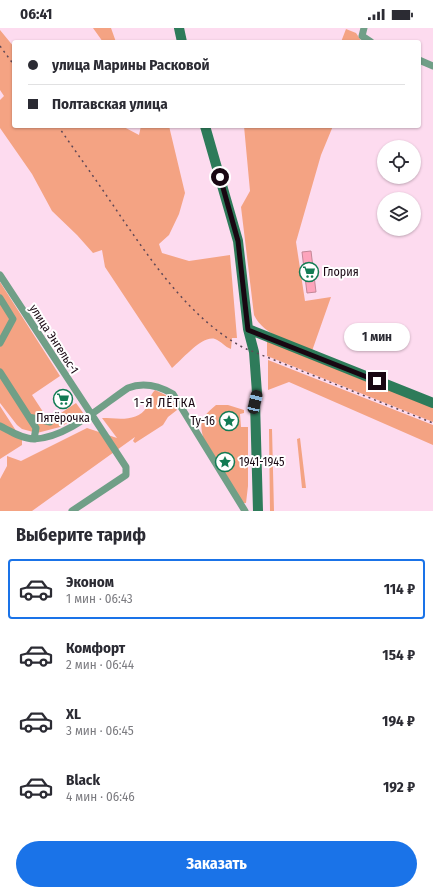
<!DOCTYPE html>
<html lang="ru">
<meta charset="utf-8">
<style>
body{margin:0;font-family:"Fira Sans Condensed",sans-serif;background:#f2f2f3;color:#2b2b33;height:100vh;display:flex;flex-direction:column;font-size:15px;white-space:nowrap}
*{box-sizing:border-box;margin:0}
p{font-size:13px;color:#7c7c81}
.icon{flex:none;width:22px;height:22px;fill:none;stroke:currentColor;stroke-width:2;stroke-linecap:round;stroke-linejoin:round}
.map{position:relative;height:483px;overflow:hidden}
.sheet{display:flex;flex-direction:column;background:#fff;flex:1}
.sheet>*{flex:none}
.hud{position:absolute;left:12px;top:12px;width:409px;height:88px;border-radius:4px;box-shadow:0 1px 3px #0004;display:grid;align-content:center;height:88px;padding:0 16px;background:#fff}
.fabs{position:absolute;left:377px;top:112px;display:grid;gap:8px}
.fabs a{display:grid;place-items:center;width:44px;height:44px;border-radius:50%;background:#fff;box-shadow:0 1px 3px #0004;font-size:20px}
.end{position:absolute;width:18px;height:18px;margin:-9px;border:5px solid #180712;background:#fff;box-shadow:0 0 0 2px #fff}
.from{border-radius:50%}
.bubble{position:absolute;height:28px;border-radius:14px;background:#fff;box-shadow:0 1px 3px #0004;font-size:13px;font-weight:700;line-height:28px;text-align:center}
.car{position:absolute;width:12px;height:24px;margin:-12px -6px;border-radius:5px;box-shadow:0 0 3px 1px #0007;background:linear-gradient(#222 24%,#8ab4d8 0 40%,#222 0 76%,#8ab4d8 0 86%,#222 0)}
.hud b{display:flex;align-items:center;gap:14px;height:38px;font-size:15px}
.hud b+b{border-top:1px solid #e1e1e2}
.hud i{width:10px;height:10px;background:#2b2b33}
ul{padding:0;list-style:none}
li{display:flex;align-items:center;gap:12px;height:60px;margin:0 8px 6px;padding:0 8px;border:2px solid transparent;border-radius:4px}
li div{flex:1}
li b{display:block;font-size:15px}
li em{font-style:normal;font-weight:700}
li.active{border-color:#1a73e8}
li>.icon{width:36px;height:36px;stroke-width:1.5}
h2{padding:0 16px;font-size:18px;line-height:48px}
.primary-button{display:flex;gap:8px;margin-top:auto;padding:8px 16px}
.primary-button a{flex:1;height:46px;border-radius:24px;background:#1a73e8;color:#fff;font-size:16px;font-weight:700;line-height:46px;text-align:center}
.status{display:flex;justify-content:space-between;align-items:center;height:28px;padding:0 20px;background:#fff;direction:ltr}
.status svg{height:11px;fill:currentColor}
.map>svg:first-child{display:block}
</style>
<div class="status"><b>06:41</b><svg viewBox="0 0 49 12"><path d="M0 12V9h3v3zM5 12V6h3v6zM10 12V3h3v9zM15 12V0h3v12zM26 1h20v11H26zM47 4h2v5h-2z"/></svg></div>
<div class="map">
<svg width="433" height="483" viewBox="0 0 433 483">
<rect width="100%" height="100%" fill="#fddbef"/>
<path fill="#f4a383" d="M 93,0 L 111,0 L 116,14 L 103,14 Z
M 346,1 L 356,5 L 362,14 L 341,14 Z
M 0,2 L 14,19 L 14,98 L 122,98 L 139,107 L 141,98 L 169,98 L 185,165 L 179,186 L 169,207 L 159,216 L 162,225 L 189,233 L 230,227 L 237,310 L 232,310 L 231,321 C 225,319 221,313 215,311 C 202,307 182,332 172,340 L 105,239 L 102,222 L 93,225 L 77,207 L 52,183 L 32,146 L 0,100 L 0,72 L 4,68 L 0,62 Z
M 244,98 L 333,98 L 321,127 L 296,214 L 305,273 L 331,269 L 312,323 C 292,314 264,308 254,287 L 241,179 L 250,163 Z
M 0,254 L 60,348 L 32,367 L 49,393 L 76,375 L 84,386 L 60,399 L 37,405 L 22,401 L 17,397 L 0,375 Z
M 267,313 L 433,378 L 433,394 L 267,328 Z
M 268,332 L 433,397 L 433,417 L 289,354 L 268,362 Z
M 155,362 L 170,369 L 177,382 L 168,389 L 163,397 L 135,415 L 133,413 L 135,409 L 32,483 L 0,483 L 0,451 L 7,438 L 7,428 L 21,433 L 87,400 L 117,410 L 102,390 C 117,390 137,395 147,379 C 151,373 149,368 155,362 Z
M 216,377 L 228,377 L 244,382 L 244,385 L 240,386 L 241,399 L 248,399 L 248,458 L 246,475 L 243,475 L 204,412 C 198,393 202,389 216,377 Z
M 0,378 L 22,412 L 22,417 L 0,431 Z
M 269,401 L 272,401 L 274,483 L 270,483 Z
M 300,410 L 306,460 L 302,460 L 297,411 Z"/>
<path fill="#fda4bc" stroke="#c38797" d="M 311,223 L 316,264 L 307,265 L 302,224 Z"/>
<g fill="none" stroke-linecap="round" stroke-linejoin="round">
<path stroke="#709f87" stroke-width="7" d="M 364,0 L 362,8 L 371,14
M 419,32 L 433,38
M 0,247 L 126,439 L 126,447 L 72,483
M 0,270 L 13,291 L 0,315
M 0,344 L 36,400 L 34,411
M 29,389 L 50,394
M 0,398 C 10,403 22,411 34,411 C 67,410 101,378 128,360 C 143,354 159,358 173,366 L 245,483"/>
<path stroke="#2e7b5a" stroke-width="10" d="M 179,0 L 182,14
M 205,98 L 238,213 L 248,301 L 254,324 L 257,365 L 255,374 L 258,483
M 248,301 L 433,375"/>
<path stroke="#5f4856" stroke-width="1.5" stroke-dasharray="2 4" stroke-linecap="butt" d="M 0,18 L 14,37
M 58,98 C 78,127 99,156 119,186 C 153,235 190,291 244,320 L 433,395"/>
</g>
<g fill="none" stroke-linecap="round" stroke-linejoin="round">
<path stroke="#180712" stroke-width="5" d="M 220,149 L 238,213 L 248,302 L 377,353"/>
</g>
<defs>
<symbol id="supermarket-ring" viewBox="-11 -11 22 22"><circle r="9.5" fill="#fff" stroke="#127b54" stroke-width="1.5"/><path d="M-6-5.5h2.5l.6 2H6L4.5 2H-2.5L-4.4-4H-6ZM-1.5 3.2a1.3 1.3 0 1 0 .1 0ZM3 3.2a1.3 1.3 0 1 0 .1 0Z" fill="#127b54"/></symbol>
<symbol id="sight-ring" viewBox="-11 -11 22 22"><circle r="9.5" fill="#fff" stroke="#127b54" stroke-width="1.5"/><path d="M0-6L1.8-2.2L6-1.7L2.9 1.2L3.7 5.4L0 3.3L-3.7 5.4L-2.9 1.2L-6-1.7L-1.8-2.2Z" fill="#127b54"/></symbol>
</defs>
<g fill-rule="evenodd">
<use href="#supermarket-ring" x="298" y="233" width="22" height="22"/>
<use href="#supermarket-ring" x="52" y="360" width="22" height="22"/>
<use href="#sight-ring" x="218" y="382" width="22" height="22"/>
<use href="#sight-ring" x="214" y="423" width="22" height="22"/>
</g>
<g text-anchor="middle" stroke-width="4" stroke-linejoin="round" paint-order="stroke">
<g font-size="12" fill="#180712" stroke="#fff" text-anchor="start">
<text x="323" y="248">Глория</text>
<text x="63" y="394" text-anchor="middle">Пятёрочка</text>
<text x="215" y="397" text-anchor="end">Ту-16</text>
<text x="239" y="438">1941-1945</text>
</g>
<g font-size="12" fill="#180712" stroke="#fff">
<text transform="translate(54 311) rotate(57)" y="4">улица Энгельс-1</text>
</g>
<g font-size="13" letter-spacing="1" fill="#180712" stroke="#fff">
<text x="165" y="379">1-Я ЛЁТКА</text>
</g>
</g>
</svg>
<div class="fabs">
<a><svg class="icon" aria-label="locate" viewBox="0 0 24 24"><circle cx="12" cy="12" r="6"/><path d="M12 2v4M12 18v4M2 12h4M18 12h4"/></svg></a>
<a><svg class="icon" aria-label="layers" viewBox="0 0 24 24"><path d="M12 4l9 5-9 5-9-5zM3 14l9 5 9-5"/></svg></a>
</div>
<i class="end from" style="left:220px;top:149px"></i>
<i class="end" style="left:377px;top:353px"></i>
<div class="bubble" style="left:344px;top:295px;width:66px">1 мин</div>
<i class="car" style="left:255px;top:374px;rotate:13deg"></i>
<div class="hud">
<b><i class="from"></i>улица Марины Расковой</b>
<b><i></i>Полтавская улица</b>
</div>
</div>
<section class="sheet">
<h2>Выберите тариф</h2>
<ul>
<li class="active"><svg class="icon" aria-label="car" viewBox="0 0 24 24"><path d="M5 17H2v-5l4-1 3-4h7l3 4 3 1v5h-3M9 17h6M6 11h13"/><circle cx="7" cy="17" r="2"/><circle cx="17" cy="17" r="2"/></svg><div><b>Эконом</b><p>1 мин · 06:43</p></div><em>114 ₽</em></li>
<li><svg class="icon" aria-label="car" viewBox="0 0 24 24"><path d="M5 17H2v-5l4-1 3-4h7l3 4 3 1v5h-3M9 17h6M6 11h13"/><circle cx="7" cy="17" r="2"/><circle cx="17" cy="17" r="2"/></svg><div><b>Комфорт</b><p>2 мин · 06:44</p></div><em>154 ₽</em></li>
<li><svg class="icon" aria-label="car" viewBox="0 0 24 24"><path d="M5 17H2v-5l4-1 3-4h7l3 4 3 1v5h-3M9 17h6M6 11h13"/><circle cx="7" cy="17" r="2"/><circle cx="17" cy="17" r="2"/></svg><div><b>XL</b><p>3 мин · 06:45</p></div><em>194 ₽</em></li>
<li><svg class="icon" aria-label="car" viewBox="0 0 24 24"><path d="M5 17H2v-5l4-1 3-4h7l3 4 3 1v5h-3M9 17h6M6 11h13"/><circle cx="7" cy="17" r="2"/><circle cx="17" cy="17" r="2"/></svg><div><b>Black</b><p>4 мин · 06:46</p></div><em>192 ₽</em></li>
</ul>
<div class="primary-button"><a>Заказать</a></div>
</section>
